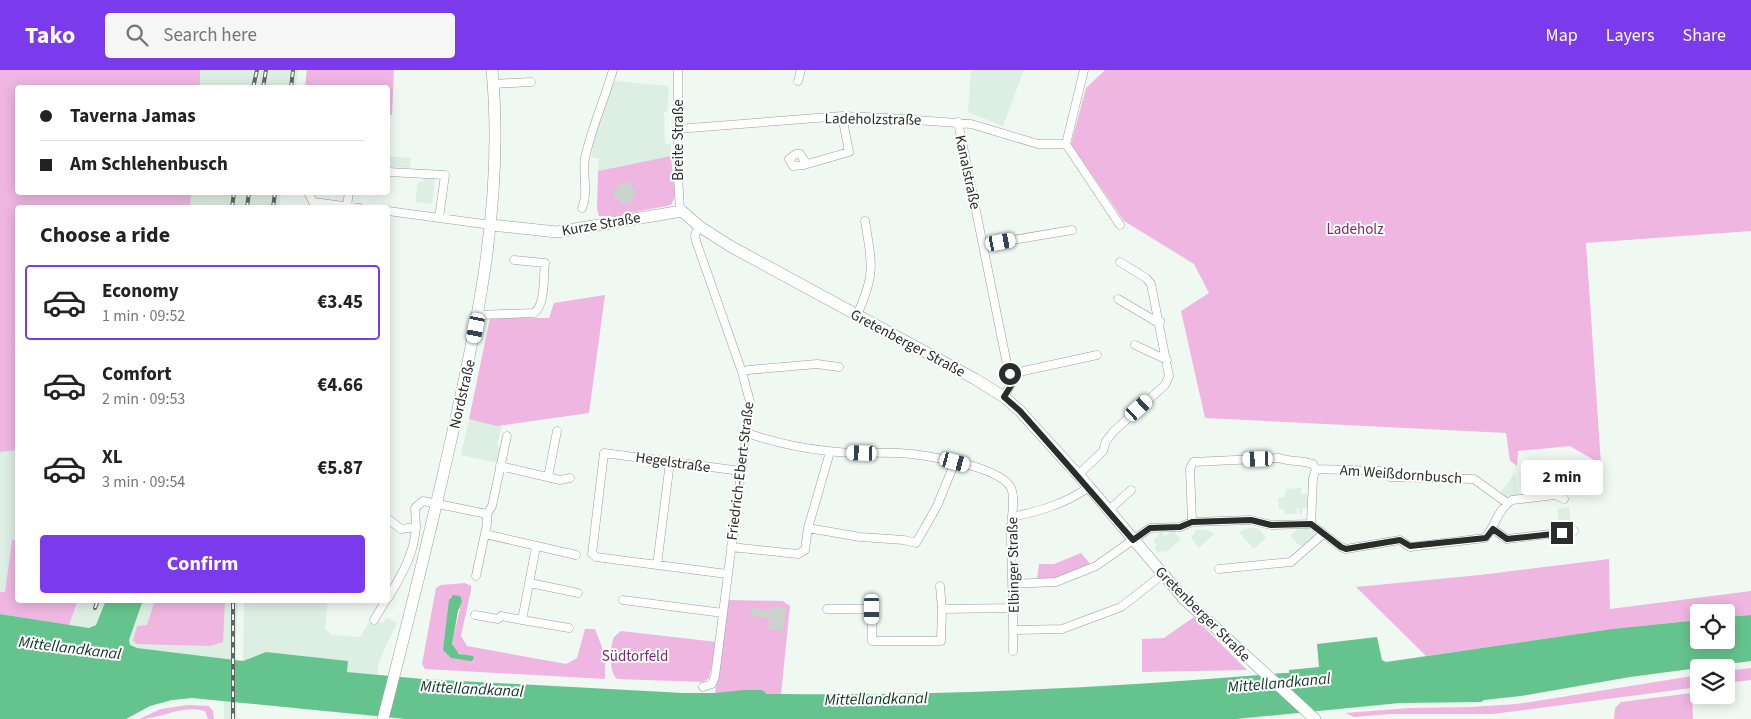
<!DOCTYPE html>
<meta charset="utf-8">
<style>
body{margin:0;font-family:"Source Sans 3",sans-serif;background:#f6f6f6;color:#222;height:100vh;display:flex;flex-direction:column;font-size:19px;white-space:nowrap}
*{box-sizing:border-box;margin:0}
p{font-size:16px;color:#767676}
.icon{flex:none;width:28px;height:28px;fill:none;stroke:currentColor;stroke-width:2;stroke-linecap:round;stroke-linejoin:round}
.map{position:relative;flex:1;overflow:hidden}
.details{position:absolute;left:15px;top:135px;width:375px;height:398px;display:flex;flex-direction:column;background:#fff;border-radius:5px;box-shadow:0 2px 12px #0003}
.details>*{flex:none}
.guide{position:absolute;left:15px;top:15px;width:375px;height:110px;border-radius:5px;box-shadow:0 2px 12px #0003;display:grid;align-content:center;height:110px;padding:0 25px;background:#fff}
.tools{position:absolute;left:1690px;top:534px;display:grid;gap:10px}
.tools a{display:grid;place-items:center;width:45px;height:45px;border-radius:5px;background:#fff;box-shadow:0 2px 12px #0003;font-size:25px}
.end{position:absolute;width:22px;height:22px;margin:-11px;border:6px solid #292d2b;background:#fff;box-shadow:0 0 0 2px #fff}
.from{border-radius:50%}
.bubble{position:absolute;height:35px;border-radius:5px;background:#fff;box-shadow:0 2px 12px #0003;font-size:16px;font-weight:700;line-height:35px;text-align:center}
.car{position:absolute;width:15px;height:30px;margin:-15px -8px;border-radius:6px;box-shadow:0 0 4px 1px #0007;background:linear-gradient(#fff 24%,#345 0 40%,#fff 0 76%,#345 0 86%,#fff 0)}
.guide b{display:flex;align-items:center;gap:18px;height:48px;font-size:19px}
.guide b+b{border-top:1px solid #e0e0e0}
.guide i{width:12px;height:12px;background:#222}
ul{padding:0;list-style:none}
li{display:flex;align-items:center;gap:15px;height:75px;margin:0 10px 8px;padding:0 15px;border:2px solid transparent;border-radius:5px}
li div{flex:1}
li b{display:block;font-size:19px}
li em{font-style:normal;font-weight:700}
li.on{border-color:#7c3aed}
li>.icon{width:45px;height:45px;stroke-width:1.5}
h2{padding:0 25px;font-size:22px;line-height:60px}
.primary-button{display:flex;gap:10px;margin-top:auto;padding:10px 25px}
.primary-button a{flex:1;height:58px;border-radius:5px;background:#7c3aed;color:#fff;font-size:20px;font-weight:700;line-height:58px;text-align:center}
header{display:flex;align-items:center;gap:30px;box-sizing:border-box;height:70px;padding:0 25px;background:#7c3aed;color:#fff}
header strong{font-size:24px}
nav{display:flex;gap:28px;margin-inline-start:auto;font-size:18px}
.search{width:350px;height:45px;background:#f6f6f6;display:flex;align-items:center;gap:12px;box-sizing:border-box;padding:0 18px;border-radius:5px;color:#767676;font-size:19px}
.map>svg:first-child{display:block}
</style>
<header>
<strong>Tako</strong>
<div class="search"><svg class="icon" aria-label="search" viewBox="0 0 24 24"><circle cx="10" cy="10" r="6"/><path d="M15 15l6 6"/></svg>Search here</div>
<nav><a>Map</a><a>Layers</a><a>Share</a></nav>
</header>
<div class="map">
<svg width="1751" height="649" viewBox="0 0 1751 649">
<rect width="100%" height="100%" fill="#eff9f2"/>
<path fill="#ddeee3" d="M 0,0 L 298,0 L 296,17 L 18,18 L 18,122 L 281,123 L 279,137 L 18,138 L 18,470 L 12,470 L 5,523 L 0,522 Z
M 971,0 L 1024,0 L 1003,56 L 968,42 Z
M 615,11 L 669,16 L 667,42 L 664,42 L 665,74 L 671,74 L 671,86 L 598,101 L 599,89 L 591,87 L 598,51 Z
M 388,86 L 411,88 L 410,98 L 388,97 Z
M 424,108 L 435,108 L 432,134 L 415,132 L 418,112 L 423,112 Z
M 469,349 L 502,355 L 497,374 L 501,380 L 498,393 L 461,385 Z
M 1515,403 L 1518,427 L 1505,429 L 1499,424 Z
M 1301,418 L 1301,424 L 1307,424 L 1308,438 L 1302,438 L 1302,444 L 1299,444 L 1299,439 L 1297,438 L 1297,444 L 1285,444 L 1284,439 L 1279,439 L 1278,428 L 1284,427 L 1286,419 Z
M 1569,437 L 1571,457 L 1563,458 L 1562,452 L 1559,453 L 1557,439 Z
M 1306,457 L 1316,467 L 1302,478 L 1290,466 L 1296,460 L 1302,460 Z
M 1255,458 L 1259,459 L 1266,468 L 1254,479 L 1239,463 L 1243,459 Z
M 1196,460 L 1208,460 L 1214,464 L 1199,478 L 1191,468 Z
M 1161,462 L 1165,466 L 1169,463 L 1174,462 L 1181,469 L 1165,483 L 1162,480 L 1158,483 L 1154,478 L 1157,475 L 1153,471 Z
M 78,530 L 106,530 L 96,555 L 89,558 L 69,555 Z
M 143,530 L 238,530 L 236,572 L 237,649 L 224,649 L 223,589 L 137,578 L 130,575 L 128,570 Z
M 244,530 L 328,530 L 325,559 L 332,565 L 360,567 L 371,549 L 383,553 L 386,548 L 397,552 L 378,594 L 378,605 L 347,602 L 348,591 L 266,582 L 243,591 Z"/>
<path fill="#eeb6e1" fill-rule="evenodd" d="M 0,0 L 200,0 L 200,17 L 18,18 L 18,122 L 191,123 L 190,137 L 18,138 L 17,380 L 0,382 Z
M 307,0 L 394,0 L 392,45 L 388,45 L 388,18 L 305,17 Z
M 1105,0 L 1751,0 L 1751,161 L 1586,173 L 1601,394 L 1570,376 L 1518,381 L 1517,396 L 1510,391 L 1506,363 L 1205,348 L 1181,241 L 1209,223 L 1194,194 L 1124,151 L 1071,74 L 1086,18 Z
M 671,86 L 675,127 L 671,135 L 615,146 L 599,146 L 597,139 L 598,101 Z
M 605,225 L 589,343 L 497,356 L 469,349 L 490,248 L 549,248 L 554,233 Z
M 12,470 L 17,470 L 18,530 L 78,530 L 69,555 L 0,544 L 0,522 L 5,522 Z
M 1081,483 L 1092,496 L 1054,510 L 1037,510 L 1039,494 L 1054,494 Z
M 1609,489 L 1610,539 L 1751,521 L 1751,545 L 1726,547 L 1726,542 L 1699,542 L 1699,550 L 1612,559 L 1426,586 L 1356,517 L 1480,505 Z
M 465,513 L 471,516 L 471,520 L 461,566 L 467,576 L 566,594 L 577,588 L 585,559 L 595,559 L 605,585 L 605,609 L 425,599 L 422,594 L 436,518 L 441,515 ZM 451,526 L 460,539 L 452,572 C 453,584 464,585 474,588 L 473,590 L 451,588 L 449,532 Z
M 155,530 L 225,530 L 223,572 L 210,576 L 137,574 L 133,570 L 137,556 L 147,555 Z
M 729,530 L 783,531 L 790,536 L 781,624 L 715,623 Z
M 1194,547 L 1247,600 L 1142,602 L 1142,569 L 1164,568 Z
M 621,561 L 717,572 L 709,608 L 703,612 L 617,609 C 608,601 610,577 614,567 Z
M 1751,598 L 1751,610 L 1726,613 L 1726,601 Z
M 1699,605 L 1699,617 L 1493,644 L 1390,644 L 1354,647 L 1345,643 L 1410,638 L 1471,637 L 1517,634 Z
M 1692,623 L 1693,649 L 1614,649 L 1615,638 L 1621,632 Z
M 187,635 L 209,636 L 213,641 L 214,649 L 208,649 L 205,641 C 182,634 161,649 139,649 L 161,639 Z"/>
<path fill="#65c48d" d="M 453,525 L 460,526 L 462,531 L 458,541 L 452,574 L 459,584 L 473,586 L 474,589 L 471,591 L 451,588 L 443,580 L 449,530 Z
M 106,530 L 143,530 L 129,570 L 130,575 L 137,578 L 243,591 L 266,582 L 348,591 L 347,602 L 423,609 L 683,623 L 715,623 L 744,620 L 762,620 L 767,624 L 781,624 C 949,626 1117,617 1284,603 L 1289,603 L 1289,600 L 1319,597 L 1317,574 L 1377,567 L 1382,590 L 1386,592 L 1612,559 L 1699,550 L 1699,570 L 1726,570 L 1726,547 L 1751,545 L 1751,591 L 1630,607 L 1521,626 L 1484,630 L 1481,632 L 1400,633 L 1236,649 L 406,649 L 192,628 L 172,630 L 150,636 L 126,649 L 0,649 L 0,544 L 89,558 L 96,555 Z"/>
<path fill="#cad4cd" d="M 631,112 L 632,119 L 635,118 L 636,125 L 632,126 L 633,132 L 620,134 L 619,128 L 614,128 L 613,119 L 619,118 L 618,114 Z
M 771,536 L 786,538 L 783,561 L 768,559 L 770,549 L 750,546 L 752,538 L 771,540 Z"/>
<g fill="none" stroke-linecap="round" stroke-linejoin="round">
<defs>
<path id="minor" d="M 678,0 L 678,106 L 680,140
M 1084,0 L 1066,74 L 1120,155
M 798,11 L 801,0
M 493,14 L 531,12
M 958,52 L 1011,314 L 1004,327
M 677,59 L 842,46 L 888,48 L 971,54 L 1038,74 L 1066,74
M 806,93 L 800,84 L 796,84 L 789,89 L 793,96 L 804,95 L 849,82 L 842,46
M 388,102 L 445,105 L 439,148
M 308,122 L 313,132 L 359,138
M 347,136 L 349,122
M 582,138 C 589,122 582,105 585,88 C 592,56 604,31 613,0
M 388,141 L 491,155
M 699,156 L 695,165 L 696,171 L 742,302 L 750,332 L 715,606 L 712,614 L 703,617
M 983,175 L 1072,160
M 1118,229 L 1157,252 L 1160,251
M 479,245 L 534,243 C 546,234 543,207 545,193 L 514,190
M 857,245 C 876,203 872,194 865,151
M 1135,275 L 1167,290
M 742,302 L 748,300 L 817,294 L 839,297
M 1010,304 L 1097,285
M 747,363 C 773,372 800,378 828,381 C 856,385 884,381 912,384 C 934,387 1000,397 1011,418 C 1016,429 1011,447 1011,459 C 1011,500 1014,540 1013,581
M 500,396 L 560,410 L 570,408
M 1316,399 L 1380,401 L 1390,407 L 1474,409 L 1507,433
M 1078,405 L 1103,381 L 1106,371 L 1114,361 L 1165,315 L 1169,306 L 1151,214 L 1146,208 L 1120,192
M 548,407 L 557,361
M 1109,440 L 1131,420
M 487,444 L 492,436 L 507,366
M 1012,447 C 1040,441 1065,434 1089,417
M 388,449 L 401,459 L 416,457 L 415,438 L 423,431 L 487,444
M 1192,452 L 1190,399 L 1193,392 L 1279,388 C 1290,392 1301,390 1313,394 L 1316,399 L 1313,408 L 1311,454
M 808,458 L 860,467 L 904,470 L 916,473 L 937,436 L 955,392
M 1493,459 L 1507,469 L 1574,461
M 485,464 L 576,485
M 731,477 L 798,484 L 805,480 L 808,458 L 830,382
M 657,495 L 670,392
M 1219,499 L 1291,492 L 1323,464
M 727,504 L 596,487 L 592,484 L 604,383 L 741,401
M 476,506 L 487,454 L 487,444
M 530,513 L 578,523
M 1013,514 L 1056,512 L 1096,496 L 1150,458 L 1180,457 L 1192,452 L 1251,450 L 1271,455 L 1311,454 L 1341,477 L 1346,479 L 1400,470 L 1410,477 L 1485,468 C 1495,456 1498,439 1512,430 L 1555,425 L 1564,429
M 940,516 L 942,539
M 388,528 C 402,504 414,485 416,457
M 623,530 L 723,543
M 827,539 L 872,539 L 872,571 L 941,571 L 942,539 L 1013,538
M 475,545 L 498,549 L 501,546 L 522,550 L 536,477
M 374,550 L 386,530
M 522,550 L 569,558
M 1013,560 L 1062,559 L 1121,537 L 1162,505"/>
<path id="secondary" d="M 491,155 L 557,162 L 682,141 L 699,156 L 730,176 L 975,309 L 1004,327 L 1020,341 L 1089,417 L 1185,530 L 1315,649
M 383,649 C 407,556 430,464 451,370 C 479,248 504,126 492,0"/>
</defs>
<use href="#minor" stroke="#97a09a" stroke-width="9"/>
<use href="#secondary" stroke="#97a09a" stroke-width="12"/>
<use href="#minor" stroke="#fff" stroke-width="8"/>
<use href="#secondary" stroke="#fff" stroke-width="11"/>
<defs>
<path id="rail" d="M 253,18 L 257,0
M 263,18 L 266,0
M 291,18 L 293,0
M 232,138 L 234,122
M 247,138 L 249,122
M 273,138 L 275,122
M 95,538 L 98,530
M 233,649 L 233,530"/>
</defs>
<use href="#rail" stroke="#606662" stroke-width="4"/>
<use href="#rail" stroke="#fff" stroke-width="2" stroke-dasharray="5.5" stroke-linecap="butt"/>
</g>
<g fill="none" stroke-linecap="round" stroke-linejoin="round">
<path stroke="#292d2b" stroke-width="6" d="M 1010,304 L 1012,314 L 1004,327 L 1020,341 L 1066,393 L 1133,470 L 1150,458 L 1180,457 L 1192,452 L 1251,450 L 1271,455 L 1311,454 L 1341,477 L 1346,479 L 1400,470 L 1410,476 L 1486,468 L 1493,459 L 1507,469 L 1562,463"/>
</g>
<g text-anchor="middle" stroke-width="4" stroke-linejoin="round" paint-order="stroke">
<g font-size="15" fill="#292d2b" stroke="#fff">
<text transform="translate(873 49) rotate(1)" y="5">Ladeholzstraße</text>
<text transform="translate(678 70) rotate(-90)" y="5">Breite Straße</text>
<text transform="translate(968 102) rotate(78)" y="5">Kanalstraße</text>
<text transform="translate(601 154) rotate(-10)" y="5">Kurze Straße</text>
<text transform="translate(908 273) rotate(28)" y="5">Gretenberger Straße</text>
<text transform="translate(462 324) rotate(-77)" y="5">Nordstraße</text>
<text transform="translate(673 392) rotate(8)" y="5">Hegelstraße</text>
<text transform="translate(740 401) rotate(-83)" y="5">Friedrich-Ebert-Straße</text>
<text transform="translate(1401 404) rotate(4)" y="5">Am Weißdornbusch</text>
<text transform="translate(1013 495) rotate(-91)" y="5">Elbinger Straße</text>
<text transform="translate(1203 544) rotate(45)" y="5">Gretenberger Straße</text>
</g>
<g font-size="15" fill="#7f2470" stroke="#fff">
<text x="1355" y="164">Ladeholz</text>
<text x="635" y="591">Südtorfeld</text>
</g>
<g font-size="16" font-style="italic" fill="#0d3721" stroke="#fff">
<text transform="translate(70 577) rotate(7)" y="6">Mittellandkanal</text>
<text transform="translate(1279 612) rotate(-5)" y="6">Mittellandkanal</text>
<text transform="translate(472 618) rotate(3)" y="6">Mittellandkanal</text>
<text transform="translate(876 628) rotate(-1)" y="6">Mittellandkanal</text>
</g>
</g>
</svg>
<div class="tools">
<a><svg class="icon" aria-label="locate" viewBox="0 0 24 24"><circle cx="12" cy="12" r="6"/><path d="M12 2v4M12 18v4M2 12h4M18 12h4"/></svg></a>
<a><svg class="icon" aria-label="layers" viewBox="0 0 24 24"><path d="M12 4l9 5-9 5-9-5zM3 14l9 5 9-5"/></svg></a>
</div>
<i class="end from" style="left:1010px;top:304px"></i>
<i class="end" style="left:1562px;top:463px"></i>
<div class="bubble" style="left:1521px;top:390px;width:82px">2 min</div>
<i class="car" style="left:1001px;top:172px;rotate:80deg"></i>
<i class="car" style="left:476px;top:258px;rotate:191deg"></i>
<i class="car" style="left:1139px;top:338px;rotate:48deg"></i>
<i class="car" style="left:862px;top:383px;rotate:272deg"></i>
<i class="car" style="left:1258px;top:389px;rotate:268deg"></i>
<i class="car" style="left:955px;top:392px;rotate:105deg"></i>
<i class="car" style="left:872px;top:539px;rotate:180deg"></i>
<div class="guide">
<b><i class="from"></i>Taverna Jamas</b>
<b><i></i>Am Schlehenbusch</b>
</div>
<section class="details">
<h2>Choose a ride</h2>
<ul>
<li class="on"><svg class="icon" aria-label="car" viewBox="0 0 24 24"><path d="M5 17H2v-5l4-1 3-4h7l3 4 3 1v5h-3M9 17h6M6 11h13"/><circle cx="7" cy="17" r="2"/><circle cx="17" cy="17" r="2"/></svg><div><b>Economy</b><p>1 min · 09:52</p></div><em>€3.45</em></li>
<li><svg class="icon" aria-label="car" viewBox="0 0 24 24"><path d="M5 17H2v-5l4-1 3-4h7l3 4 3 1v5h-3M9 17h6M6 11h13"/><circle cx="7" cy="17" r="2"/><circle cx="17" cy="17" r="2"/></svg><div><b>Comfort</b><p>2 min · 09:53</p></div><em>€4.66</em></li>
<li><svg class="icon" aria-label="car" viewBox="0 0 24 24"><path d="M5 17H2v-5l4-1 3-4h7l3 4 3 1v5h-3M9 17h6M6 11h13"/><circle cx="7" cy="17" r="2"/><circle cx="17" cy="17" r="2"/></svg><div><b>XL</b><p>3 min · 09:54</p></div><em>€5.87</em></li>
</ul>
<div class="primary-button"><a>Confirm</a></div>
</section>
</div>
